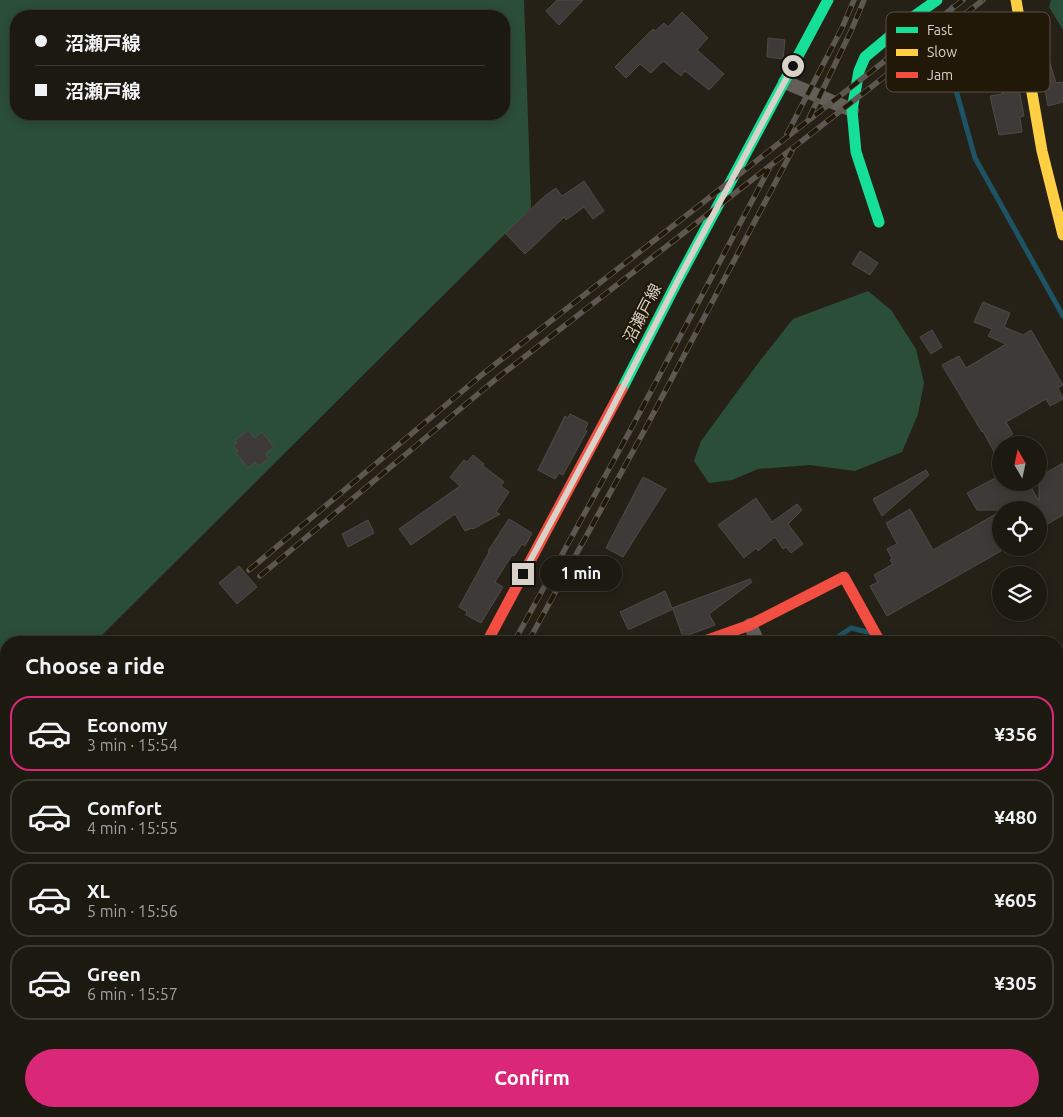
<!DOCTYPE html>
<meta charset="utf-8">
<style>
body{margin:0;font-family:Ubuntu,"Noto Sans JP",sans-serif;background:#29261f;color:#f1f3f6;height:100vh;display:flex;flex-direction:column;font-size:19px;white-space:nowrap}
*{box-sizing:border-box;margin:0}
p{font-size:16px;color:#a0a09f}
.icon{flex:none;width:28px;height:28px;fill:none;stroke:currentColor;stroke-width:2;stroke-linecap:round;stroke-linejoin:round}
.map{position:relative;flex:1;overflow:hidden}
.sheet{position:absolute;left:0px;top:636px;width:1064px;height:481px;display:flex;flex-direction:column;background:#1c1911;border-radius:20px 20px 0 0;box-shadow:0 2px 12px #0003,0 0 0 1px #3a3831}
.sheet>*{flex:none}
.top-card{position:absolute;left:10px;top:10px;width:500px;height:110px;border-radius:20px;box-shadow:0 2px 12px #0003,0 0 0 1px #3a3831;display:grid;align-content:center;height:110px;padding:0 25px;background:#1c1911}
.needle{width:32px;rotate:351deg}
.controls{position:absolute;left:992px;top:436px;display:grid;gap:10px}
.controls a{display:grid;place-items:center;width:55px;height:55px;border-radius:50%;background:#1c1911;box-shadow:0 2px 12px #0003,0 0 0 1px #3a3831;font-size:25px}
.end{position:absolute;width:22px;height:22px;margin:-11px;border:6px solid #d9d2c8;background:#111;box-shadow:0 0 0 2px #111}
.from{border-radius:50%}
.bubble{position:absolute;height:35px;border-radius:18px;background:#1c1911;box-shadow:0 2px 12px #0003,0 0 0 1px #3a3831;font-size:16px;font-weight:700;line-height:35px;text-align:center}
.top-card b{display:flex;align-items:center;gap:18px;height:48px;font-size:19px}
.top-card b+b{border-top:1px solid #3a3831}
.top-card i{width:12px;height:12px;background:#f1f3f6}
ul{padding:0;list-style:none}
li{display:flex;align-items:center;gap:15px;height:75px;margin:0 10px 8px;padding:0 15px;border:2px solid #3a3831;border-radius:20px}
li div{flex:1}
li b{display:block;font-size:19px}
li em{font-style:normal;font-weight:700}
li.on{border-color:#db2777}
li>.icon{width:45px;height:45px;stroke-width:1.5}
h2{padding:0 25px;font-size:22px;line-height:60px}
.action{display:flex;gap:10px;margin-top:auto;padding:10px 25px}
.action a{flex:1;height:58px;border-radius:30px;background:#db2777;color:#fff;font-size:20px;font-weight:700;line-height:58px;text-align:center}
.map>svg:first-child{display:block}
</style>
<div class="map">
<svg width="1063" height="1117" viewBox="0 0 1063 1117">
<rect width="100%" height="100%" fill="#262117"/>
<path fill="#2b4e39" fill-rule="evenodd" d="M 0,0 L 524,0 L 531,208 L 95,642 L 6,642 L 6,760 L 0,807 ZM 16,16 L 504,16 L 504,114 L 16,114 Z
M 1051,0 L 1063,0 L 1063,30 L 1049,7 Z
M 868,291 L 891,310 L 916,349 L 924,383 L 918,414 L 902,452 L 855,471 L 810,465 L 758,469 L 732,480 L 709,483 L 694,461 L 701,441 L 759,362 L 793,319 Z"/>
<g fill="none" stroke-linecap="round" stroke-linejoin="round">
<path stroke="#1d5465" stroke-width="5" d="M 952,7 L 947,58 L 975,158 L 1063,316
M 830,642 L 851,628 L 867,632
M 1058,743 L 1063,742
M 1058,988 L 1063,988
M 225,1117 L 231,1111
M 761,1117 L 772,1111"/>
</g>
<path fill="#3e3a37" stroke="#504a48" d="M 557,0 L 583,0 L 559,25 L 546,11 Z
M 682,12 L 708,38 L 697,50 L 724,74 L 709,90 L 685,71 L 681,76 L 663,61 L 651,73 L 640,64 L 626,78 L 615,67 L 653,29 L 655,31 L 664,23 L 668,27 Z
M 768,38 L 785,40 L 783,59 L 767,57 Z
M 1047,53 L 1056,83 L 1063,82 L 1063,102 L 1048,106 L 1038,56 Z
M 1014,86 L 1015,89 L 1019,89 L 1024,116 L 1020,117 L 1022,132 L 999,135 L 990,96 L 1002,94 L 1002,88 Z
M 584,181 L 604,211 L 593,219 L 584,207 L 566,220 L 564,217 L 525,254 L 505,233 L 546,195 L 556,188 L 562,196 Z
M 860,251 L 878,263 L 870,275 L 852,264 Z
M 983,302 L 1010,313 L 1004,327 L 1023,335 L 1031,330 L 1063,385 L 1058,388 L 1063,399 L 1050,406 L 1046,399 L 1006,422 L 1013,434 L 1003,440 L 1006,445 L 1001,445 L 1001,465 L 983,431 L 982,432 L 942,365 L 959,356 L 966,368 L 1006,344 L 988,336 L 992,329 L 974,322 Z
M 932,330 L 942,347 L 931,354 L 920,337 Z
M 570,414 L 588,423 L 585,430 L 587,431 L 563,475 L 559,473 L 555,479 L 538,470 L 565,416 L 568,418 Z
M 248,430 L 255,438 L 262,432 L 274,447 L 266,454 L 269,458 L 259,466 L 255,462 L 248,468 L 236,453 L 238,451 L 233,446 L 237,443 L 235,442 L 236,440 Z
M 473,455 L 484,464 L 482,465 L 504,482 L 501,486 L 509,492 L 496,512 L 500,514 L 473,529 L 472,528 L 465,531 L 455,514 L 411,545 L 399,529 L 460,486 L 450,477 L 464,460 L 467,462 Z
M 1063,463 L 1063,515 L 1039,529 L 1039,510 L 977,510 L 967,493 L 1001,475 L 1001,482 L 1028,482 L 1039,501 L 1039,477 Z
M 926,470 L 929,475 L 882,516 L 873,499 Z
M 643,477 L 666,489 L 623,557 L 606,548 Z
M 756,498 L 772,522 L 797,504 L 802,510 L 788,524 L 803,544 L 791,553 L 786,547 L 783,549 L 775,537 L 758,551 L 756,548 L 744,558 L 718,525 Z
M 910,509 L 933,550 L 1001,511 L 1001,551 L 887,616 L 870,586 L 878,582 L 874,575 L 893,564 L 890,560 L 892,559 L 887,549 L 897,544 L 886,523 Z
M 509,519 L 532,533 L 525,546 L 522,544 L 514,556 L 512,555 L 495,582 L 503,587 L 481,623 L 466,615 L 467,612 L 459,607 L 489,552 L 488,551 Z
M 368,520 L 374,533 L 348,547 L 342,534 Z
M 239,566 L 257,587 L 237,604 L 219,583 Z
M 750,579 L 752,582 L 709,614 L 715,625 L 683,637 L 673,609 L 630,629 L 628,629 L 620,612 L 665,591 L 672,608 Z"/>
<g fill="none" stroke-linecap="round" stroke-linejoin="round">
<path stroke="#635f58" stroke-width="14" d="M 785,82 L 852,110
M 750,625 L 758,642
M 1058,729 L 1063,726
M 347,1111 L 350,1117
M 1037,1111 L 1041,1117"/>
<path stroke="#16e098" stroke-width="11" d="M 879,222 L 856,152 L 852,110 L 859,71 L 865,57 L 913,17 L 937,0
M 622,389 L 677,282 L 828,0"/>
<path stroke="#ffcf43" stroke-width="11" d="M 1016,0 L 1042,151 L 1063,235"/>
<path stroke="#f24e42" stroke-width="11" d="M 487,642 L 622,389
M 702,642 L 750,625 L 844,577 L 880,642
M 144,1117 L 149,1111"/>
<defs>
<path id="rail" d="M 809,118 L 851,31 L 864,0
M 787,134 L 842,28 L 854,0
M 249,570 L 484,373 L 963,0
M 260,576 L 496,379 L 983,0
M 514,642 L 632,427 L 769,169
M 528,642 L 643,433 L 792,151
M 184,1117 L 190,1111
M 201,1117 L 207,1111"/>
</defs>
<use href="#rail" stroke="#5c5850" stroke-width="5.5"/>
<use href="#rail" stroke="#221808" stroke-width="4" stroke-dasharray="11" stroke-linecap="butt"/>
</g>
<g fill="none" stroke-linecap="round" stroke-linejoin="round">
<path stroke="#d9d2c8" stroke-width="6" d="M 523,574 L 605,422 L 677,282 L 793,66"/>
</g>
<g text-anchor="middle" stroke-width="4.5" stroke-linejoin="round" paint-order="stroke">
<g font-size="16" fill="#d9d2c8" stroke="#221808">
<text transform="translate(642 313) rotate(-63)" y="6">沼瀬戸線</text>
</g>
</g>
<rect x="886" y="12" width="164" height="80" rx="8" fill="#221808" stroke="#595042" stroke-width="1"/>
<rect x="896" y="27" width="22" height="6" fill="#16e098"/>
<rect x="896" y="49" width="22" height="7" fill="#ffcf43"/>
<rect x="896" y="72" width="22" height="6" fill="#f24e42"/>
<g font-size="14" fill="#d9d2c8">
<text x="927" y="35">Fast</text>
<text x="927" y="57">Slow</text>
<text x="927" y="80">Jam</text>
</g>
</svg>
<div class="controls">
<a><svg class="needle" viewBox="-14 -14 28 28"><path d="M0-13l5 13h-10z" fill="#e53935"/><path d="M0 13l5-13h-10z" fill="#a0a09f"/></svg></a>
<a><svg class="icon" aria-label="locate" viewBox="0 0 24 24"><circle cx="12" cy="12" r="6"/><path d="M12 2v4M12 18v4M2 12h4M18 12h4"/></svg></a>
<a><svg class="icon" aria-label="layers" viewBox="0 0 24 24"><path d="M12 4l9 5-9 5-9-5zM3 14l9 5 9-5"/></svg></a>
</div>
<i class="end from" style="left:793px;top:66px"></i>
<i class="end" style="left:523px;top:574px"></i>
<div class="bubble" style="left:540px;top:556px;width:82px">1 min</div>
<div class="top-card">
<b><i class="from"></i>沼瀬戸線</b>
<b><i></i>沼瀬戸線</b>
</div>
<section class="sheet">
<h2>Choose a ride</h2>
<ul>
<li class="on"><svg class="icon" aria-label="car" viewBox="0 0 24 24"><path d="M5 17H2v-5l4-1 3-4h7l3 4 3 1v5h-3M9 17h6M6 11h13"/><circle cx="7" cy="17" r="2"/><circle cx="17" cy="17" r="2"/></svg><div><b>Economy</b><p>3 min · 15:54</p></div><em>¥356</em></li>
<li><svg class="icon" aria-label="car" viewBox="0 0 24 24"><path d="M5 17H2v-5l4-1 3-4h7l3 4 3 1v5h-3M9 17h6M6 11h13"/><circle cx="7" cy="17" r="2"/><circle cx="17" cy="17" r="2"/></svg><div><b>Comfort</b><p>4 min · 15:55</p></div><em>¥480</em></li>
<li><svg class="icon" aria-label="car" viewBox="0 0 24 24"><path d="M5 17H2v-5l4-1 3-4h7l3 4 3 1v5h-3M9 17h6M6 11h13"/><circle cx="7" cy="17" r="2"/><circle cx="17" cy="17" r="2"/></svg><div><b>XL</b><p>5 min · 15:56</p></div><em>¥605</em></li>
<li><svg class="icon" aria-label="car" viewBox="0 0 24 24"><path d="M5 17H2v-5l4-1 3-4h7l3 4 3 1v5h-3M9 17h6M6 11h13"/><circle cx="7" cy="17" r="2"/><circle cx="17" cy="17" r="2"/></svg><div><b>Green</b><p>6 min · 15:57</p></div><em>¥305</em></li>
</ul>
<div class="action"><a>Confirm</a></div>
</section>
</div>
